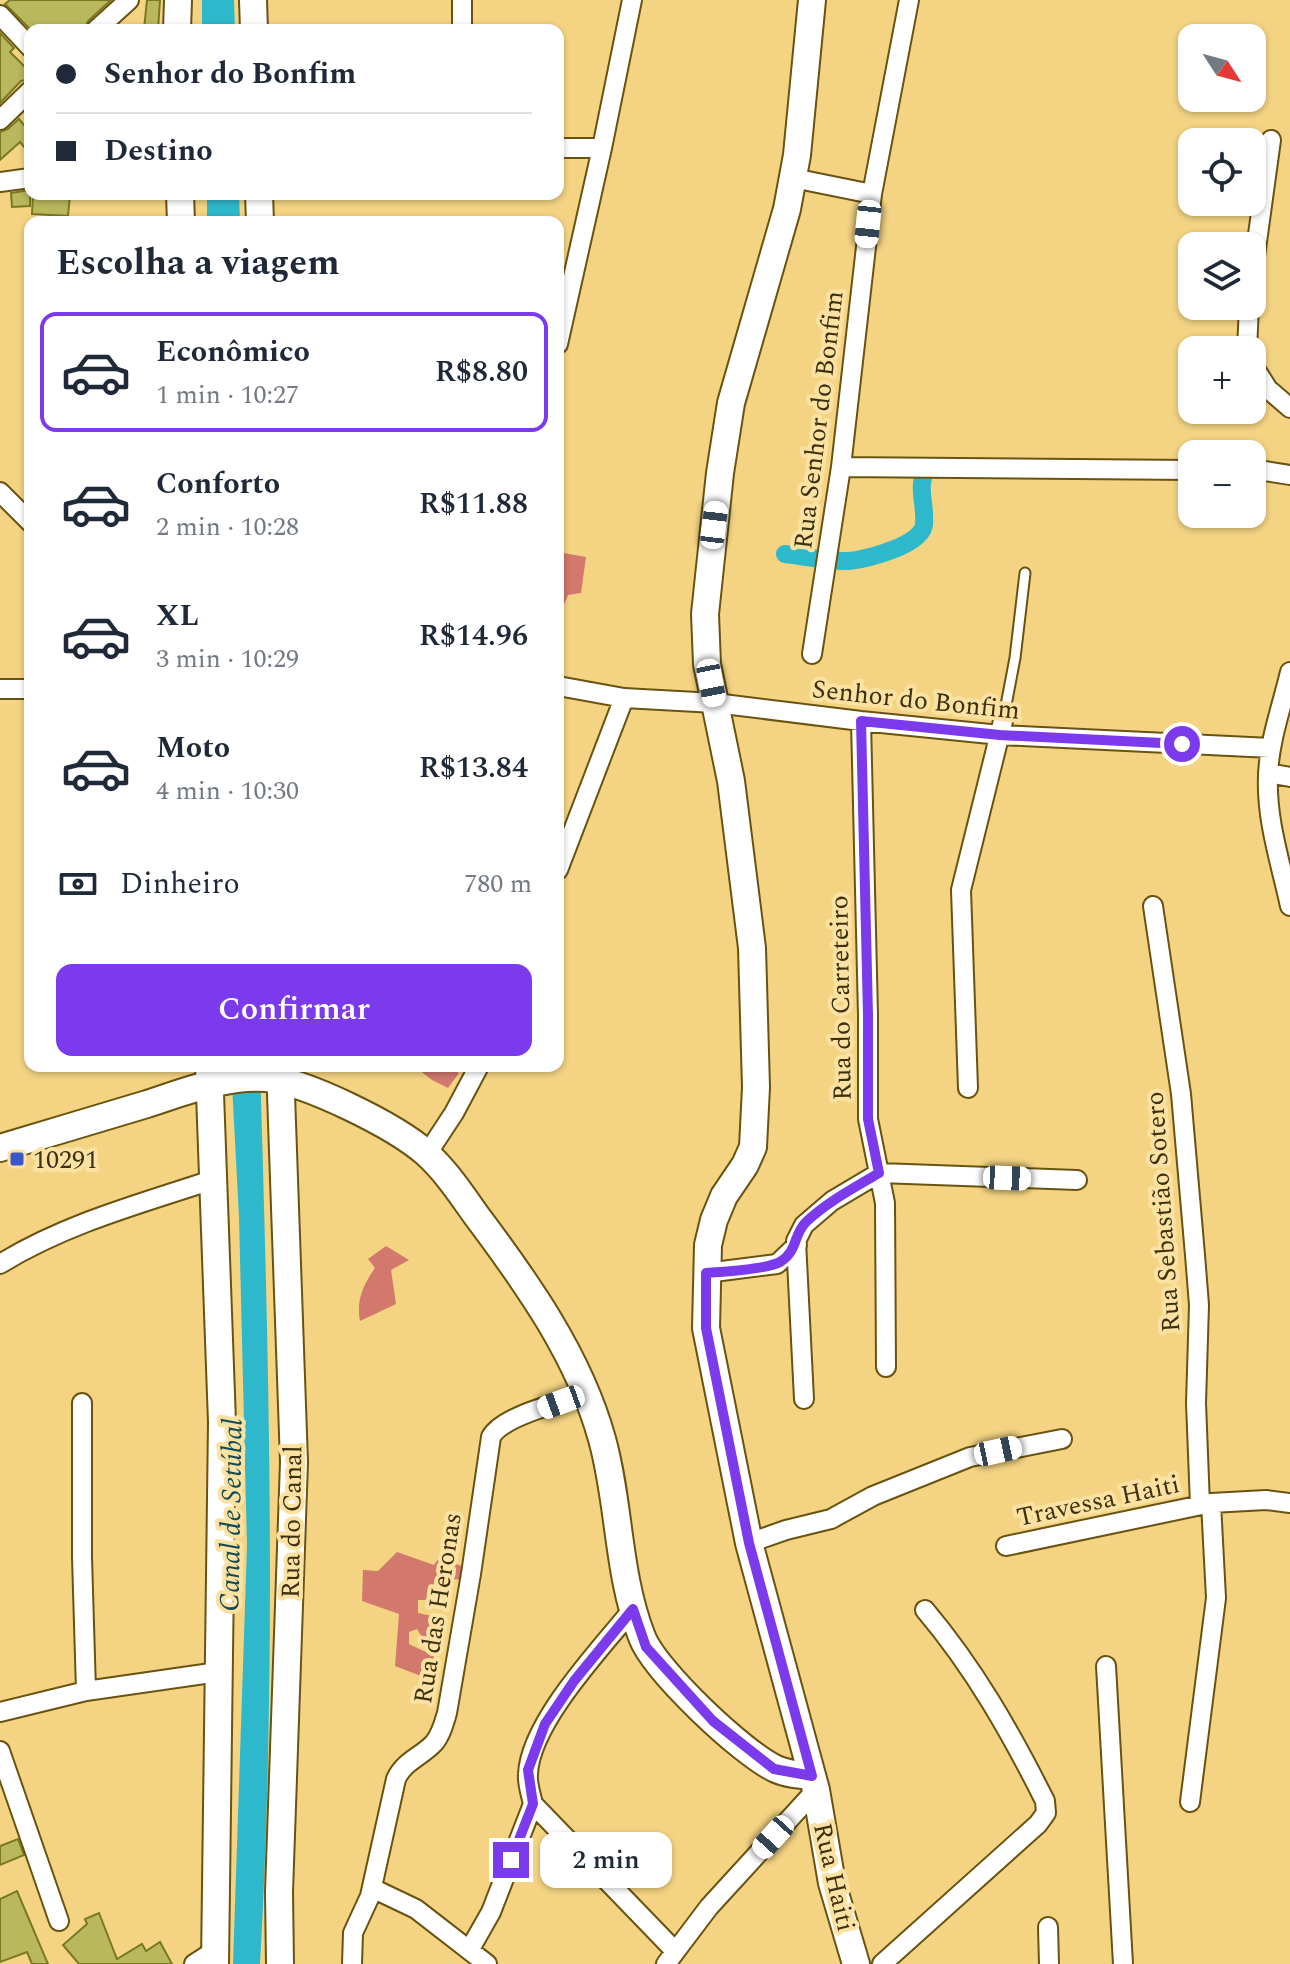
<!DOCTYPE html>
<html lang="pt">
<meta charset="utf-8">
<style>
body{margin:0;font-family:Spectral,serif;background:#f6f6f7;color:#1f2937;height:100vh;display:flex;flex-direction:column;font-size:30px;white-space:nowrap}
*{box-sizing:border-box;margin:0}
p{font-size:26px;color:#747a83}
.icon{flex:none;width:44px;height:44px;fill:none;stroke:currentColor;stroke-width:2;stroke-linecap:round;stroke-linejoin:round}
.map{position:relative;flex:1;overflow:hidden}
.panel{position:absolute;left:24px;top:216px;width:540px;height:856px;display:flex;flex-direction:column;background:#fff;border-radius:16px;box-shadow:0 2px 6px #0004}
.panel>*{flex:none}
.top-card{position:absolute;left:24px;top:24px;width:540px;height:176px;border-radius:16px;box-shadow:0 2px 6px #0004;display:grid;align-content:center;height:176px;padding:0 32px;background:#fff}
.needle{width:52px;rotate:126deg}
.tools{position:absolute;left:1178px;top:24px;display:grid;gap:16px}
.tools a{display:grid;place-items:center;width:88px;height:88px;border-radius:16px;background:#fff;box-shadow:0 2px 6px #0004;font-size:40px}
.end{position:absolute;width:36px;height:36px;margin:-18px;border:10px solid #7c3aed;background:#fff;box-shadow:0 0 0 4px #fff}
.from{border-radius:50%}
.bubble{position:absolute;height:56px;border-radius:16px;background:#fff;box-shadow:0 2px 6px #0004;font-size:26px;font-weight:600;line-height:56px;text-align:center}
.car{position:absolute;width:24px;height:48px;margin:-24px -12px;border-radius:10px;box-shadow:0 0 6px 2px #0007;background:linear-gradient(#fff 24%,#345 0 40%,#fff 0 76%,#345 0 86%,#fff 0)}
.top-card b{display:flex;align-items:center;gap:28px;height:76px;font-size:30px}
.top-card b+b{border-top:2px solid #e0e1e3}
.top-card i{width:20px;height:20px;background:#1f2937}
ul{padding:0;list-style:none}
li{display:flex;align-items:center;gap:24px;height:120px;margin:0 16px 12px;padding:0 16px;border:4px solid transparent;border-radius:16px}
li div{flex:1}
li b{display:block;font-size:30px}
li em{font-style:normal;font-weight:600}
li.current{border-color:#7c3aed}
li>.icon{width:72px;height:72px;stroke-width:1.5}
h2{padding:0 32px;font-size:36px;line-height:96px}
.pay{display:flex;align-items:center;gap:20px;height:88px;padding:0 32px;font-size:30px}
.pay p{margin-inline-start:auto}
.button{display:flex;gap:16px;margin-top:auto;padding:16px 32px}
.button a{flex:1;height:92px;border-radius:16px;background:#7c3aed;color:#fff;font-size:32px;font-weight:600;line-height:92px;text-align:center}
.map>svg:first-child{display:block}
</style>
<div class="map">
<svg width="1290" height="1964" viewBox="0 0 1290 1964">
<rect width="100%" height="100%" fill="#f4d483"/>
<path fill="#d2786c" d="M 558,552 L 586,557 L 581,593 L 568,595 L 558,620 Z
M 414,1066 L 446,1066 L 459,1073 L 448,1088 L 432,1080 Z
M 386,1246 L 409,1260 L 391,1270 L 396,1304 L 360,1321 C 356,1301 363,1285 375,1268 L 368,1259 Z
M 397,1552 L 434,1565 L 440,1557 L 466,1568 L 465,1580 L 435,1578 L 430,1600 L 418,1600 L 418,1613 L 442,1618 L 432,1640 L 423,1639 L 417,1629 L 409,1632 L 409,1644 L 434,1656 L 433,1665 L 421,1676 L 395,1666 L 399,1614 L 362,1601 L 363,1570 L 378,1571 Z"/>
<path fill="#2eb8cb" d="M 202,0 L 234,0 L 235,30 L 202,30 Z
M 207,194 L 239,194 L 240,222 L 207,222 Z
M 231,1066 L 260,1066 C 269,1365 277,1665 260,1964 L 233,1964 L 247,1546 L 239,1217 Z"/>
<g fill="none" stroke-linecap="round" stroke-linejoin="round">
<path stroke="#2eb8cb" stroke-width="18" d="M 785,554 C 805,556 829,562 849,561 C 867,559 923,545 924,524 C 926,504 916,486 927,469 L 941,469"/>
</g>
<path fill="#b9b85d" stroke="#7a7923" stroke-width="2" d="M 10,0 L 111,0 L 88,21 L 84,30 L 31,30 L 5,4 Z
M 147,0 L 160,0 L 158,30 L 144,29 Z
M 0,33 L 14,48 L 10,52 L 30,72 L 30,79 L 21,81 L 0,103 Z
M 19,119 L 30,132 L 30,154 L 20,142 L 0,160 L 0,132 L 8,129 Z
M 30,190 L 30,206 L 12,207 L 11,193 Z
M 33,194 L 70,195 L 68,216 L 32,214 Z
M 18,1839 L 24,1855 L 0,1865 L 0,1846 Z
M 17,1891 L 48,1964 L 32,1964 L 27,1952 L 0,1962 L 0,1899 Z
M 99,1913 L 117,1959 L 142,1944 L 146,1951 L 160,1942 L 172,1964 L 79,1964 L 63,1945 L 87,1924 L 85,1919 Z"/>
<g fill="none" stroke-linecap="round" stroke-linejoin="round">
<defs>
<path id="lane" d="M 1003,721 L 1015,658 L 1025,573"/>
<path id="street" d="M 0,15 L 30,47
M 96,30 L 129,0
M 462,30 L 462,0
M 0,120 L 30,91
M 558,148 L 602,148
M 793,178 L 872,194
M 0,182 L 30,178
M 1252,278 L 1271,140
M 558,344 L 602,148 L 632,0
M 1247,350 L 1249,306
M 1252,364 L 1268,389 L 1290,408
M 841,467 L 1192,470
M 1252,469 L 1290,475
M 0,492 L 30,522
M 812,654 L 841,467 L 872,194 L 909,0
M 1290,672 C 1282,706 1269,741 1268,776 C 1266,820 1281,864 1290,906
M 558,686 L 624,698 L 715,703 L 861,721 L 1000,735 L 1271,748
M 0,689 L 30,689
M 861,721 L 868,1015 L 868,1119 L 885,1203 L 886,1367
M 1268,773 L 1290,777
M 558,870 L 624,698
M 1153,906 L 1181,1094 L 1195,1255 L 1199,1305 L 1196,1403 L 1200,1505
M 968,1088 L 961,890 L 1003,721
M 427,1154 L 454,1113 L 479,1066
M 0,1264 C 65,1224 139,1204 212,1180
M 706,1273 L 777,1264 L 797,1245
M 804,1399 L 796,1241 L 804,1225 L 832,1201 L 879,1173 L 1077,1180
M 82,1403 L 82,1557 L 86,1691
M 749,1543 L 786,1530 L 831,1519 L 873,1496 L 970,1457 L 1062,1439
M 1006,1546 L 1211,1503 L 1266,1500 L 1290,1503
M 1106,1666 L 1123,1964
M 0,1712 L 86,1691 L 218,1672
M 0,1751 L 59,1921
M 1190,1802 L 1216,1598 L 1211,1503
M 533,1804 C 531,1794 527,1784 528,1774 C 530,1723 601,1648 633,1609
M 533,1804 L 675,1951
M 372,1888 L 416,1909 L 487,1964
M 1048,1927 L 1049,1964
M 470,1949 L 491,1912 L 533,1804
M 194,1964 L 214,1951
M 352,1964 L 353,1933 L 370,1896 L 396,1779 C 404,1761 421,1757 434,1743 C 441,1735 444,1723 447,1713 L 471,1574 L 491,1437 C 502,1416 562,1402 585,1394
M 666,1964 L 709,1907 L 816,1790
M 882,1964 L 1038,1824 L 1046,1813 L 1045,1801 C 1011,1733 974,1668 925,1610"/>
<path id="secondary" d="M 253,0 L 254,30
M 812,0 L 797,155 L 787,209 L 731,403 L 720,473 L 705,614 L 707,664 L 731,781 L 752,948 L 756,1087 L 753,1147 L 745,1165 L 724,1196 L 714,1220 L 708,1245 L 706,1328 L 749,1543 L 816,1790 L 832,1883 L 856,1964
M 177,30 L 178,0
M 180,194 L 181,222
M 259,194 L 260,222
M 209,1066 L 222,1422 L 215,1964
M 0,1148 C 49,1133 98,1119 147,1104 C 184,1092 226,1075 266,1078 C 307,1082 395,1126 426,1153 C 446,1171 461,1194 476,1215 C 527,1283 579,1356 602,1439 C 620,1503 617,1574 642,1637 C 655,1671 743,1754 776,1769 C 787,1774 800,1775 812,1776
M 280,1964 L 279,1892 L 294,1462 L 280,1066"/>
</defs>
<use href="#lane" stroke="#695311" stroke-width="13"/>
<use href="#street" stroke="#695311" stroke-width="22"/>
<use href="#secondary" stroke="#695311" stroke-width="30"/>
<use href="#lane" stroke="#fff" stroke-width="9"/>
<use href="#street" stroke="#fff" stroke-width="18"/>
<use href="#secondary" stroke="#fff" stroke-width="26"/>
</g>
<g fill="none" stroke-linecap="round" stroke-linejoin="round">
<path stroke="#7c3aed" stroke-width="10" d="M 511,1860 L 533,1804 L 528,1770 L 545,1724 L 574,1681 L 633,1609 L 646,1647 L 713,1721 L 774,1769 L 812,1776 L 749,1543 L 706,1328 L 706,1273 C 722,1272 767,1269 780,1262 C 798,1251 793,1235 806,1222 C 827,1202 854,1188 879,1173 L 868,1119 L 868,1015 L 861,721 L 1000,735 L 1182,744"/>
</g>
<rect fill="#3b58ca" stroke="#fbe2a3" stroke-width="3" x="9" y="1151" width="16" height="16" rx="4"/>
<g text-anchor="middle" stroke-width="8" stroke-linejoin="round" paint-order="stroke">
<g font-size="26" fill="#3d300e" stroke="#fbe2a3">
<text transform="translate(818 420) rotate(-83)" y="9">Rua Senhor do Bonfim</text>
<text transform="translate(916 699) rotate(6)" y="9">Senhor do Bonfim</text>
<text transform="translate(840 998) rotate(-91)" y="9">Rua do Carreteiro</text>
<text transform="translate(1162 1212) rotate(-94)" y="9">Rua Sebastião Sotero</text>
<text transform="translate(1098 1500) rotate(-12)" y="9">Travessa Haiti</text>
<text transform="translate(291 1522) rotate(-89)" y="9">Rua do Canal</text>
<text transform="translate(437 1608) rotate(-81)" y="9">Rua das Heronas</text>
<text transform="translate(835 1877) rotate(77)" y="9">Rua Haiti</text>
</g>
<g font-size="26" fill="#3d300e" stroke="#fbe2a3" text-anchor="start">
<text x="33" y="1168">10291</text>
</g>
<g font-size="28" font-style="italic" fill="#124b53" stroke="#fbe2a3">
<text transform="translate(230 1515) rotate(-89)" y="10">Canal de Setúbal</text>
</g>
</g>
</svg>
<div class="tools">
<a><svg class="needle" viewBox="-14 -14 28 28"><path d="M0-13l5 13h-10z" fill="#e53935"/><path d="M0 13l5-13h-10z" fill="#747a83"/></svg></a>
<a><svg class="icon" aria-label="locate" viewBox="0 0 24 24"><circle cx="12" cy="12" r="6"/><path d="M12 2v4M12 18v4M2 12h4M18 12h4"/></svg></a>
<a><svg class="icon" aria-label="layers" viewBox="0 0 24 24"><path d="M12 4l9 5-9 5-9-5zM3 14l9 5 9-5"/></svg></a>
<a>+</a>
<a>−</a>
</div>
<i class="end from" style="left:1182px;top:744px"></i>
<i class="end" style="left:511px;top:1860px"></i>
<div class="bubble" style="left:540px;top:1832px;width:132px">2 min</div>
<i class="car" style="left:868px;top:224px;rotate:186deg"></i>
<i class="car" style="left:714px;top:525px;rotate:7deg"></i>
<i class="car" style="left:711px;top:683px;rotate:169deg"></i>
<i class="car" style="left:1007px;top:1178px;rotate:92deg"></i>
<i class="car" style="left:561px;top:1402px;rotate:250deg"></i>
<i class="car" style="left:998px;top:1451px;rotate:78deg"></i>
<i class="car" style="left:773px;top:1837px;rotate:222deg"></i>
<div class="top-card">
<b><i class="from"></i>Senhor do Bonfim</b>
<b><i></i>Destino</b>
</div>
<section class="panel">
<h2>Escolha a viagem</h2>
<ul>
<li class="current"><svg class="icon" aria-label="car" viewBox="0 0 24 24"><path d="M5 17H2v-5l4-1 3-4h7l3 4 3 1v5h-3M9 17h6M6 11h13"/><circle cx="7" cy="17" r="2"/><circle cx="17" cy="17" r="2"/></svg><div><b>Econômico</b><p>1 min · 10:27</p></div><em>R$8.80</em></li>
<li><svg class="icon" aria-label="car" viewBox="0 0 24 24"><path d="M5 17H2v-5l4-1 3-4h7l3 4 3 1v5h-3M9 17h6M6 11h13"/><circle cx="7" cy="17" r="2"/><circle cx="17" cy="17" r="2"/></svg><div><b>Conforto</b><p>2 min · 10:28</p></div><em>R$11.88</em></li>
<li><svg class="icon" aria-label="car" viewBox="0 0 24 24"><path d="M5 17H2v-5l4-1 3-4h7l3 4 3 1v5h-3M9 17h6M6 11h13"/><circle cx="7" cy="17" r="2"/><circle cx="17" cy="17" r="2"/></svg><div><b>XL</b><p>3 min · 10:29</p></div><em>R$14.96</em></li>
<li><svg class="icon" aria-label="car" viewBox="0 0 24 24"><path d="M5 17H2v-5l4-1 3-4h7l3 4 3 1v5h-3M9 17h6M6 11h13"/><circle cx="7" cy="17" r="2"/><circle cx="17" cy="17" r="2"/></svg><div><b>Moto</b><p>4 min · 10:30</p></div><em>R$13.84</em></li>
</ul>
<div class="pay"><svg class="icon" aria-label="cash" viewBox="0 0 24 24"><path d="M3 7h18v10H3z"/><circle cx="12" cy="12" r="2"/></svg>Dinheiro<p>780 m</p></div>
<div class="button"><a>Confirmar</a></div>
</section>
</div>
